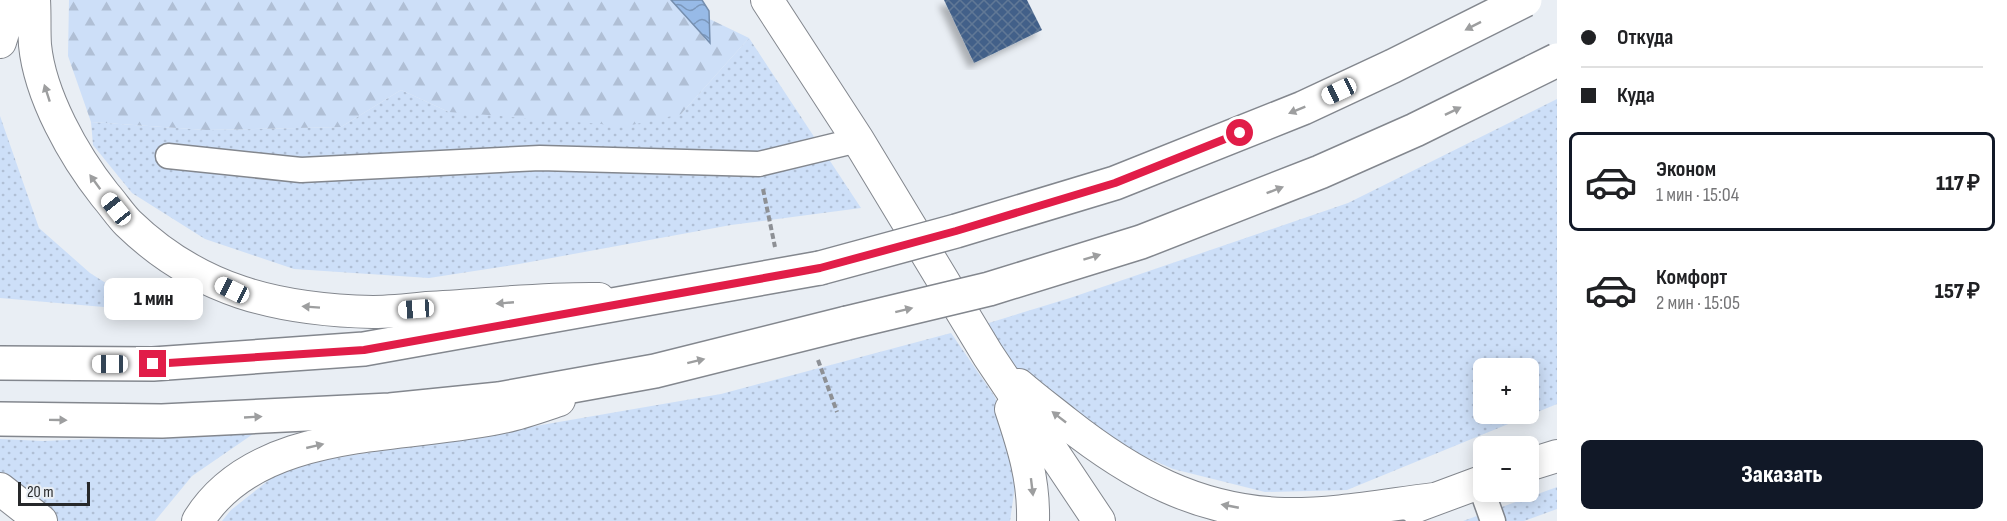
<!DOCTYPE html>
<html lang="ru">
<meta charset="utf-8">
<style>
body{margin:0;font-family:"Sofia Sans Condensed",sans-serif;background:#f2f2f2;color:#202124;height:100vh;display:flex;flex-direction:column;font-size:22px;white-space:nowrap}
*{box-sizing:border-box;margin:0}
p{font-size:20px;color:#757577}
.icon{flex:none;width:33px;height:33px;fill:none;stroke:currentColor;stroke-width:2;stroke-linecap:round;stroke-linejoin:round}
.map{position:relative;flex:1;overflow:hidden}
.panel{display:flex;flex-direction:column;background:#fff;width:450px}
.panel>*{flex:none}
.guide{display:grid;align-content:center;height:132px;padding:0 24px;background:#fff}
.tools{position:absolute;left:1473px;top:358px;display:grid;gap:12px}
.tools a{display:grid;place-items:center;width:66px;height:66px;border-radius:9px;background:#fff;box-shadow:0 3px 15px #0003;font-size:30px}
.scale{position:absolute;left:18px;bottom:15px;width:72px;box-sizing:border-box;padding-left:6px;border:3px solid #26282a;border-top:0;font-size:16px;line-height:21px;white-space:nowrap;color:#26282a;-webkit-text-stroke:4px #e9eef4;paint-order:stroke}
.end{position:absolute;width:27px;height:27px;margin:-14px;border:8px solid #e11d48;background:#fff;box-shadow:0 0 0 3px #fff}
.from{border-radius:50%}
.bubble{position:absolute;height:42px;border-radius:9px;background:#fff;box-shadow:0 3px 15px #0003;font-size:20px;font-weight:800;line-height:42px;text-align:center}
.car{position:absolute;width:18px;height:36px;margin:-18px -9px;border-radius:8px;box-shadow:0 0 4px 2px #0007;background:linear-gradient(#fff 24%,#345 0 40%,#fff 0 76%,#345 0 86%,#fff 0)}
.guide b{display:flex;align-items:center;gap:21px;height:57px;font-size:22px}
.guide b+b{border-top:2px solid #e0e0e0}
.guide i{width:15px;height:15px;background:#202124}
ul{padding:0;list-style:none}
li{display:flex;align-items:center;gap:18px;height:99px;margin:0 12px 9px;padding:0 12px;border:3px solid transparent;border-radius:9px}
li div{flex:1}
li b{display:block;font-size:22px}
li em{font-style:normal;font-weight:800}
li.active{border-color:#111827}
li>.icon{width:54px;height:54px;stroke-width:1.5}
.primary-button{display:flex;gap:12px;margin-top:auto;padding:12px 24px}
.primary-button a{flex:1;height:69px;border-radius:9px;background:#111827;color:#fff;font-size:24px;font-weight:800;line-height:69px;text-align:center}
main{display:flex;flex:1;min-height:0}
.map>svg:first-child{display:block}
</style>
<main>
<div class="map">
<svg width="1557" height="521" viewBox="0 0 1557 521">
<defs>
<pattern id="grass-dots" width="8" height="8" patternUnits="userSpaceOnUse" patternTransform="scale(1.5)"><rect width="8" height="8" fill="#cddff8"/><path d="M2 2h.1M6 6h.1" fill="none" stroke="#b0bfd5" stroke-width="1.8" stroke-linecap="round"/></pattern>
<pattern id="forest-firs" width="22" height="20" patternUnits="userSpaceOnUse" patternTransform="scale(1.5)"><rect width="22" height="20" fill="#cddff8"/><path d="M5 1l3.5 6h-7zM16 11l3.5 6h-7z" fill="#b0bfd5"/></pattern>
<pattern id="water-waves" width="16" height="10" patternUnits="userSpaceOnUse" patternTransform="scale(1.5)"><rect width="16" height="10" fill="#97bae7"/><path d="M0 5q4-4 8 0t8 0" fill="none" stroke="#7b97bb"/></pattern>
<pattern id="building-cross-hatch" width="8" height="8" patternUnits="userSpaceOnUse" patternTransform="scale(1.5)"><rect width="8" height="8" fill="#426189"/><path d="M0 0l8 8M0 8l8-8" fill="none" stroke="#617896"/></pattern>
<filter id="shadow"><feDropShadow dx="-5.5" dy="5.5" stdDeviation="3" flood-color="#0004"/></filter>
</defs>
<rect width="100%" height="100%" fill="#e9eef4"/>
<path fill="url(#grass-dots)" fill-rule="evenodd" d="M 749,38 L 861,208 L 731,225 L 519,264 L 429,278 L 294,269 L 205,239 L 132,193 L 93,145 L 91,122 L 206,130 L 341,127 L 401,90 L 449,112 L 681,114 Z
M 1557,99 L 1557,404 L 1347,490 L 1265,492 L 1173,469 L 1094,434 L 1023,382 L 979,326 L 1070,298 L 1348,203 ZM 1484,369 L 1528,369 L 1528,414 L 1484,414 Z
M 0,116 L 39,228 L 90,273 L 150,311 L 0,298 Z
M 951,333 L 995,397 L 1017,472 L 1010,521 L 222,521 L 231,510 L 288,465 L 471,437 L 721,394 Z
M 256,432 L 192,476 L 155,521 L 55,521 L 0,478 L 0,439 L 43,441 Z
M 1557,487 L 1557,509 L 1524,521 L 1463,521 Z"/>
<path fill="url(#forest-firs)" d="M 69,0 L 670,0 L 749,38 L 681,114 L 627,126 L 449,112 L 401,90 L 341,127 L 206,130 L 91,122 L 68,56 Z"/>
<path fill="url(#water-waves)" stroke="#758eae" stroke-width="1.5" d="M 671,0 L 702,0 L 709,11 L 710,43 Z"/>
<path fill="url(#building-cross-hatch)" filter="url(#shadow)" d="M 944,0 L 1027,0 L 1042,30 L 974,63 Z"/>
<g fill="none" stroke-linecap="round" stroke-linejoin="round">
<defs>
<path id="minor" d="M 168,156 L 301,170 L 540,158 L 759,164 L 858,140
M 1479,482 L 1493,521"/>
<path id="major" d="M 34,0 C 35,15 34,30 35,45 C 40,96 74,156 105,195 C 113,204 120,215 128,223 C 198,291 278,310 373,312 C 391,312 409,310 427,308 C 484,305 541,298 599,299
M 767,0 L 858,140 L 988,355 L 1099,521
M 0,42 L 13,0
M 1019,385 C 1034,398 1050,410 1065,422 C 1132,475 1197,511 1284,514 C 1334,515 1385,505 1434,499
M 1011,409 C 1024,448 1034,480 1033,521
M 1528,465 L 1557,456
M 0,489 L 41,521
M 1414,507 L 1484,481
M 198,521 C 257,424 406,439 503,417 C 522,413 541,406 559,400"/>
<path id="highway" d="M 0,363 L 153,364 L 364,349 L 820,268
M 0,419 L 162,421 L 390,410 L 499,399 L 655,371 L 847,323"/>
</defs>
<use href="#minor" stroke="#83878e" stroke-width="27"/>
<use href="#major" stroke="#83878e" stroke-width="34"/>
<use href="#highway" stroke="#83878e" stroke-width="36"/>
<path stroke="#8d9095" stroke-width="4" stroke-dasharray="6 3" stroke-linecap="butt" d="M 763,189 L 775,247
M 818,360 L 837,412"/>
<use href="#minor" stroke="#fff" stroke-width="24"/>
<use href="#major" stroke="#fff" stroke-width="32"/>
<use href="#highway" stroke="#fff" stroke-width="33"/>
<defs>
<path id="highway-bridge" d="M 820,268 L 956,231 L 1115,183 L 1303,108 L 1393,66 L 1525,0
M 847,323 L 989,289 L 1141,242 L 1320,172 L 1415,130 L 1557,60"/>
</defs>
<use href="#highway-bridge" stroke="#83878e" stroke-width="36" stroke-linecap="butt"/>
<use href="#highway-bridge" stroke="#fff" stroke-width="33"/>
</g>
<defs><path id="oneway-solid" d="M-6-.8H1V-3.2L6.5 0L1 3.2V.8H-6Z" transform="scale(1.5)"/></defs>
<g fill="#9d9e9f">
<use href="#oneway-solid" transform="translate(1473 26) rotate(153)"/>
<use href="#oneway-solid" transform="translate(47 93) rotate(-108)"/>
<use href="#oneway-solid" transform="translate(1297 110) rotate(158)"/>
<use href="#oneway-solid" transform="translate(1453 111) rotate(-26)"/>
<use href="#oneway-solid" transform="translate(95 182) rotate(-126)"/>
<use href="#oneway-solid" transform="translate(1275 190) rotate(-21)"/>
<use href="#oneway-solid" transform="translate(1092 257) rotate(-17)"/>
<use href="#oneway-solid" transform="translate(505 303) rotate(175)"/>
<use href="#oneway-solid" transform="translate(311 307) rotate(-176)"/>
<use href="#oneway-solid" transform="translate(904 310) rotate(-14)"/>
<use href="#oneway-solid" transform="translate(696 361) rotate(-14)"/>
<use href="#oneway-solid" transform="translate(253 417) rotate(-3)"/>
<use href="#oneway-solid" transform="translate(1059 417) rotate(-142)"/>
<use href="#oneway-solid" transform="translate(58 420) rotate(1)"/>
<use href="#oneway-solid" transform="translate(315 446) rotate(-13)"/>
<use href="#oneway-solid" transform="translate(1032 487) rotate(83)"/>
<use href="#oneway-solid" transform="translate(1230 506) rotate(-169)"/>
</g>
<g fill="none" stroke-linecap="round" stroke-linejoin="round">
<path stroke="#e11d48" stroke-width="8" d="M 153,364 L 364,350 L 820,268 L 956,231 L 1115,183 L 1240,133"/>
</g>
</svg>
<div class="tools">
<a>+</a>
<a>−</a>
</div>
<div class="scale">20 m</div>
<i class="end from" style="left:1240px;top:133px"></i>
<i class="end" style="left:153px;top:364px"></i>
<div class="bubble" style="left:104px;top:278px;width:99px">1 мин</div>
<i class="car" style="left:1339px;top:91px;rotate:245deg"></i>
<i class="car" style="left:116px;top:209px;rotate:321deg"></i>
<i class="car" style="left:232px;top:290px;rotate:296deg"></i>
<i class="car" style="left:416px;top:309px;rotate:266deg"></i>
<i class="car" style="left:110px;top:364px;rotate:270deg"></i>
</div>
<section class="panel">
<div class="guide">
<b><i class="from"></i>Откуда</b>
<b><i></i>Куда</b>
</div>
<ul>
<li class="active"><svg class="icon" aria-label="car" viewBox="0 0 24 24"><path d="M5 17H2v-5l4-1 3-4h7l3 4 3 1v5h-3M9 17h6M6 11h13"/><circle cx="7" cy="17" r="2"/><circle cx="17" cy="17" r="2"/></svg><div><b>Эконом</b><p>1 мин · 15:04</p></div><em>117 ₽</em></li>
<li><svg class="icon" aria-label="car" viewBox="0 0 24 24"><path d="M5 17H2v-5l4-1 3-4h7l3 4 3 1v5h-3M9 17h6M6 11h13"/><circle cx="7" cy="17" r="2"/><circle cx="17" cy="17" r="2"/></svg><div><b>Комфорт</b><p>2 мин · 15:05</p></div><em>157 ₽</em></li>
</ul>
<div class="primary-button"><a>Заказать</a></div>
</section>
</main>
